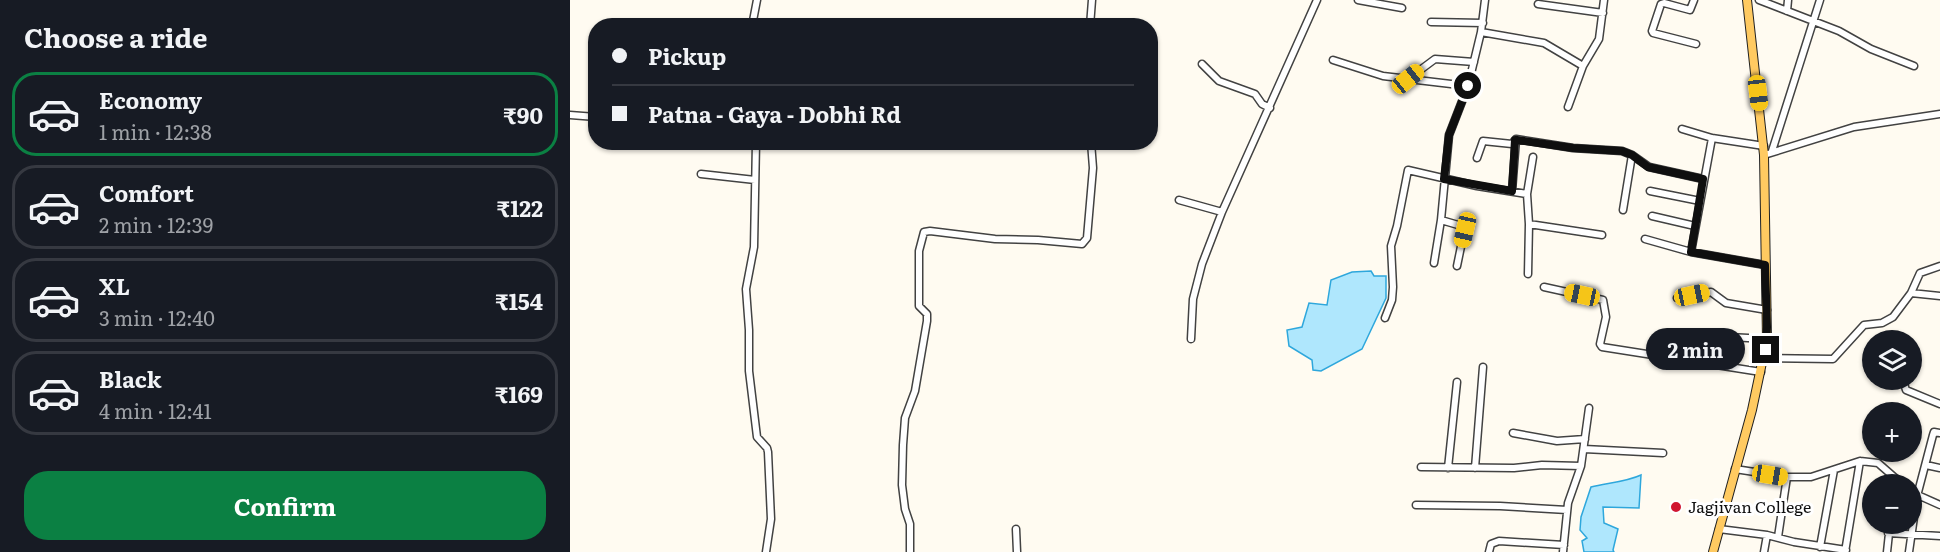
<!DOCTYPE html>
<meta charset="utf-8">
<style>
body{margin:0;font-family:Literata,serif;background:#20242c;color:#f1f3f6;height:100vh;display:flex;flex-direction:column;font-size:22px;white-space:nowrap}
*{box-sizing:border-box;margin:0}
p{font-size:20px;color:#9ea1a6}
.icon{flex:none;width:33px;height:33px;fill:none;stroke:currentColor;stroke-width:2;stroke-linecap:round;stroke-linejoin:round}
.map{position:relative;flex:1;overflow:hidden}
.drawer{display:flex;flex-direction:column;background:#171b24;width:570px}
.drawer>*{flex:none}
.guide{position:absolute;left:18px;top:18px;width:570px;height:132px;border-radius:24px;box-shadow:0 2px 4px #0004;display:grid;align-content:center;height:132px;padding:0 24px;background:#171b24}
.buttons{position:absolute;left:1292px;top:330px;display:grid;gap:12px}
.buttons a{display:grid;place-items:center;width:60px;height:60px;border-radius:50%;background:#171b24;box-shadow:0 2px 4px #0004;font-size:30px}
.end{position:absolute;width:27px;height:27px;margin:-14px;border:8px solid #0f0f0f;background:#fff;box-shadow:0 0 0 3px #fff}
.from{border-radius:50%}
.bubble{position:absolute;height:42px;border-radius:21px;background:#171b24;box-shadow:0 2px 4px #0004;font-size:20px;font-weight:700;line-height:42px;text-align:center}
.car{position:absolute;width:18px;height:36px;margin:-18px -9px;border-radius:8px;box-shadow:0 0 4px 2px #0007;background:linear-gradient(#f5c518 24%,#345 0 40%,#f5c518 0 76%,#345 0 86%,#f5c518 0)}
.guide b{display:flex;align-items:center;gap:21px;height:57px;font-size:22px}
.guide b+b{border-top:2px solid #363941}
.guide i{width:15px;height:15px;background:#f1f3f6}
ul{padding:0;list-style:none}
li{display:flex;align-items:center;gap:18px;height:84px;margin:0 12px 9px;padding:0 12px;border:3px solid #363941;border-radius:24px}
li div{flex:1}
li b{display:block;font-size:22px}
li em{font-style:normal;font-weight:700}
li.current{border-color:#0b8043}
li>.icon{width:54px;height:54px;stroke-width:1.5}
h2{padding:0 24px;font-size:27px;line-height:72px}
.cta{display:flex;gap:12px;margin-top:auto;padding:12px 24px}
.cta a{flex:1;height:69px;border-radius:24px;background:#0b8043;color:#fff;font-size:24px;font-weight:700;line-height:69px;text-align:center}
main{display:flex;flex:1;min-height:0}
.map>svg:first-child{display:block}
</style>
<main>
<section class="drawer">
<h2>Choose a ride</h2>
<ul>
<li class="current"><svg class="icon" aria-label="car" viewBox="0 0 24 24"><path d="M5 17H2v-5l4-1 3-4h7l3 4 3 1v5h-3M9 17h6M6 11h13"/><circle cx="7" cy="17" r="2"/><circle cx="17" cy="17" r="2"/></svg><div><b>Economy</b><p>1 min · 12:38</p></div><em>₹90</em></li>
<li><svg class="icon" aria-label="car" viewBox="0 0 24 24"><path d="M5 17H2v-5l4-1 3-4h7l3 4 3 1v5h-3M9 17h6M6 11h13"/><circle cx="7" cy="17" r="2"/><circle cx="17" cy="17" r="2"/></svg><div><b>Comfort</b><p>2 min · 12:39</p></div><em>₹122</em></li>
<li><svg class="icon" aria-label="car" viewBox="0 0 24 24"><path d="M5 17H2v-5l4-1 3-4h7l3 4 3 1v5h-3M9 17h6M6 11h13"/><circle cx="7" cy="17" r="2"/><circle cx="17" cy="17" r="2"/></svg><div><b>XL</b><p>3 min · 12:40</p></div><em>₹154</em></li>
<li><svg class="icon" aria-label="car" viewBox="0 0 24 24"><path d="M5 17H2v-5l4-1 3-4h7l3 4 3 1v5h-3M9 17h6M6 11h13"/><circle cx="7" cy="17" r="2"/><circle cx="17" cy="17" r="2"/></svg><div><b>Black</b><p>4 min · 12:41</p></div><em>₹169</em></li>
</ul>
<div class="cta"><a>Confirm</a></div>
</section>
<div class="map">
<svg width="1370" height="552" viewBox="0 0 1370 552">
<rect width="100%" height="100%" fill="#fffbf1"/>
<path fill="#afe7fd" stroke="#2ea7dc" stroke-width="1.5" d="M 801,271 L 804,276 L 816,276 L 816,298 L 792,349 L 751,371 L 743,370 L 742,360 L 719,346 L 717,330 L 732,327 L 739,303 L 757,305 L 761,280 L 782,272 Z
M 1071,475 L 1069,508 L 1033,507 L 1034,523 L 1048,529 L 1043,550 L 1044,552 L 1014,552 L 1012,541 L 1017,538 L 1010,530 L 1011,517 L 1021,487 C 1037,483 1056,482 1071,475 Z"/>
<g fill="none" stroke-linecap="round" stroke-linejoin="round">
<defs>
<path id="minor" d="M 788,0 L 832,8
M 1124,0 L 1120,10 L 1094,3 L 1091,4 L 1082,31 L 1083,33 L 1126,44
M 1189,0 L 1269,31 L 1301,49 L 1344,66
M 968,4 L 1033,13
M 1217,11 L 1218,0
M 861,22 L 913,23
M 182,26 L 187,0
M 520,26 L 522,0
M 911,32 L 974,43 L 1013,66
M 763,60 L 813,76 L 898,86
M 632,64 L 649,81 L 685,94 L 692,104 L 700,108
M 838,79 L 865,59 L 904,62
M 998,107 L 1013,66 L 1029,39 L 1034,0
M 0,115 L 26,117
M 1112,129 L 1142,138 L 1194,146
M 186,142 L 184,247 L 176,289 L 179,330 L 179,371 L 187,437 L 197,448 L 198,452 L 201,519 L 196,552
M 1202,151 L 1250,0
M 1194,155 L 1284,127 L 1370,114
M 907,158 L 913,141 L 942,144 L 945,140
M 131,174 L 185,180
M 942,191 L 946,139 L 1003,148 L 1052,151 L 1062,155 L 1079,167 L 1133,179
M 1080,191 L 1130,201
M 609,200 L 652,212
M 1053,210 L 1062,155
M 1082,216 L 1125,226
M 871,220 L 895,227 L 887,266
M 959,224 L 1032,235
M 1075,239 L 1121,252 L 1195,265
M 1121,252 L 1142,138
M 864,263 L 871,220 L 879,135 L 898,86 L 911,32 L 915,0
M 958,274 L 959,224 L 957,194 L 963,157
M 974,287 L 1033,300 L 1036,317 L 1030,344 L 1032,347 L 1191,372
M 1341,293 L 1370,296
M 1107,298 L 1141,292 L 1156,303 L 1197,310
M 815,318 L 822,300 L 823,287 L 821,246 L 827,226 L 838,170 L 907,186 L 957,194
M 1121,335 L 1197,339
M 621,339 L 623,299 L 632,264 L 652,212 L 747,0
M 1194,358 L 1263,359 L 1294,325 L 1312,323 L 1323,317 L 1341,293 L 1350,273 L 1370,266
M 1333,380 L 1336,390 L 1370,404
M 943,433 L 987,441 L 1015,439
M 1014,449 L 1093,453
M 1356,465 L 1370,468
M 851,467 L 944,468 L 972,465 L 1011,466
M 878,468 L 887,382
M 905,468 L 913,367
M 1165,469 L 1217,477 L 1241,477 L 1290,461 L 1308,463 L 1332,484
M 1341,492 L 1370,505
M 846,505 L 930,506 L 997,510
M 446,529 L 447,552
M 1149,529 L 1197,535 L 1224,542 L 1276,550
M 1318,533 L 1370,536
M 1208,537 L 1217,477
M 1250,547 L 1264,470
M 340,552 L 340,524 L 335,509 L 332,485 L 333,445 L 335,418 L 345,391 L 357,321 L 357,314 L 349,306 L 349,251 L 354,232 L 360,231 L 425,239 L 468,240 L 512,244 L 517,238 L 523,168 L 521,142
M 919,552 L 921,544 L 929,541 L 994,545
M 993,552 L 998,503 L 1011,466 L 1019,408
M 1194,552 L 1197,535
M 1275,552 L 1290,461
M 1317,552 L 1320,524
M 1339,552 L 1347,496 L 1363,435 L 1364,432 L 1370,433"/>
<path id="major" d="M 1143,552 L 1182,410 L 1197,339 L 1194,155 L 1177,0"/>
</defs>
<use href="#minor" stroke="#424242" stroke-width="9"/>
<use href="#major" stroke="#202020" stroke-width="10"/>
<use href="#minor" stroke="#fff" stroke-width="6"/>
<use href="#major" stroke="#ffca61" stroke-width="8"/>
</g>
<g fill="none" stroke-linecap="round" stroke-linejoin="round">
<path stroke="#0f0f0f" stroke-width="8" d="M 898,86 L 879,135 L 874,179 L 942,191 L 945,140 L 947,140 L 1003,148 L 1052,151 L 1062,155 L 1078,167 L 1133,179 L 1121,252 L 1195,265 L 1197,327 L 1196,350"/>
</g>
<circle fill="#d01631" stroke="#fff" stroke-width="2" cx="1106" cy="507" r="6"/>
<g text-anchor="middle" stroke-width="6" stroke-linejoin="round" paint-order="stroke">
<g font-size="16" fill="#0f0f0f" stroke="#fff" text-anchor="start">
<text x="1118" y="513">Jagjivan College</text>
</g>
</g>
</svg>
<div class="buttons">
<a><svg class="icon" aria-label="layers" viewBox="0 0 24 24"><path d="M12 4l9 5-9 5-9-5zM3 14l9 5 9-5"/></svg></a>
<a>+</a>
<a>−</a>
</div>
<i class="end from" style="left:898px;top:86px"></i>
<i class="end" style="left:1196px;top:350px"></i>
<div class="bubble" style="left:1076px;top:328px;width:99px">2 min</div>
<i class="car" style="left:838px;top:79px;rotate:51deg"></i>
<i class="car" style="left:1188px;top:93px;rotate:173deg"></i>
<i class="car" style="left:895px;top:230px;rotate:193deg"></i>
<i class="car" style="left:1012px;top:295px;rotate:282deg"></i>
<i class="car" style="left:1122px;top:295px;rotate:78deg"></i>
<i class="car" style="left:1200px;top:475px;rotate:99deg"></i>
<div class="guide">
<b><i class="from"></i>Pickup</b>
<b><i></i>Patna - Gaya - Dobhi Rd</b>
</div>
</div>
</main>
